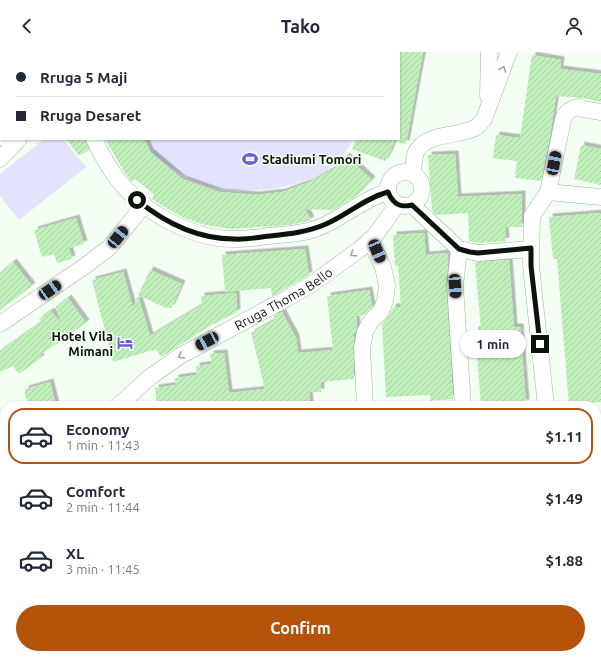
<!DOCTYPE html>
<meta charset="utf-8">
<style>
body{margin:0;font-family:Ubuntu,sans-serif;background:#f6f6f7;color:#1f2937;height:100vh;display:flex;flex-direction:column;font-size:15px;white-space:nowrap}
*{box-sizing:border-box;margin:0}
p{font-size:13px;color:#747a83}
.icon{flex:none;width:22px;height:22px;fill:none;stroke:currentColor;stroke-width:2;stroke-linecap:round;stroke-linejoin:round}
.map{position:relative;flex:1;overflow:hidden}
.side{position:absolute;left:0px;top:349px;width:601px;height:258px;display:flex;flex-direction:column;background:#fff;border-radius:16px 16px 0 0;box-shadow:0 1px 3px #0004}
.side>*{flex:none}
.banner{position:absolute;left:0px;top:0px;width:400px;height:88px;box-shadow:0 1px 3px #0004;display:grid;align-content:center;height:88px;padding:0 16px;background:#fff}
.end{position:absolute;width:18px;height:18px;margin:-9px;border:5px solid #0b140a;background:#fff;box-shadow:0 0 0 2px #fff}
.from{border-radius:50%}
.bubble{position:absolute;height:28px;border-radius:14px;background:#fff;box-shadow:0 1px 3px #0004;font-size:13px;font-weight:700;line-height:28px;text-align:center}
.car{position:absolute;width:12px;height:24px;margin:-12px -6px;border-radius:5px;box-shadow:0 0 3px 1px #0007;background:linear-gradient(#222 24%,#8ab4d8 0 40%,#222 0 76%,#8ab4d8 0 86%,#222 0)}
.banner b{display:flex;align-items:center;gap:14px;height:38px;font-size:15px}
.banner b+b{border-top:1px solid #e0e1e3}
.banner i{width:10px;height:10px;background:#1f2937}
ul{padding:7px 0 0;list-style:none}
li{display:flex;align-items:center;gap:12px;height:56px;margin:0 8px 6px;padding:0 8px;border:2px solid transparent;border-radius:16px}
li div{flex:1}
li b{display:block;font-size:15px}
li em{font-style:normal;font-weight:700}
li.current{border-color:#b45309}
li>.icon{width:36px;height:36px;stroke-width:1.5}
.action{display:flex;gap:8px;margin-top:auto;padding:8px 16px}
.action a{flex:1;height:46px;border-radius:24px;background:#b45309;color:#fff;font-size:16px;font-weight:700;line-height:46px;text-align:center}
header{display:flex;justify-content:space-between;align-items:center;height:52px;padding:0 16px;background:#fff;font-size:18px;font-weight:700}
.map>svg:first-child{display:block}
</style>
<header><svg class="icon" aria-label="back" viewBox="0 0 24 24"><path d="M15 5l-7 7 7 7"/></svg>Tako<svg class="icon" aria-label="person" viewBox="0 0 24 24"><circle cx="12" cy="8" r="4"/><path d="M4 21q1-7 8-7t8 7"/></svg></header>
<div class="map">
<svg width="601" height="607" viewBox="0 0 601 607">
<defs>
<pattern id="building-hatch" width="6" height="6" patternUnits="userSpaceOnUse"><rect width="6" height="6" fill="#c0f1bb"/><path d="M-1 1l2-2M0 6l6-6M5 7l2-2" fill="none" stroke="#a4ce9f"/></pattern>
<filter id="shadow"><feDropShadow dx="3.5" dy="-3.5" stdDeviation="0" flood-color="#0004"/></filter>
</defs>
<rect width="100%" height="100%" fill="#f4fff3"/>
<path fill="#e3e3fd" d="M 138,0 L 372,0 L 138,1 Z
M 44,87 L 63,87 L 86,115 L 19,168 L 0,144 L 0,122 Z
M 147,87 L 353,87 C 333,136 259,144 214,135 C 194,131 167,115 153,101 C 150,97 149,91 147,87 Z
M 208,602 L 308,602 L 261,607 L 208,607 Z"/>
<path fill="url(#building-hatch)" filter="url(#shadow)" d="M 399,0 L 423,0 L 406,92 L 399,91 Z
M 532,3 L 561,8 L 560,17 L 601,22 L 601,50 L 583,46 L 556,44 L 550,83 L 541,129 L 515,126 L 517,109 L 493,106 L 496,83 L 520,86 Z
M 66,87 L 85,87 L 89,98 L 79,104 Z
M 105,87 L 144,87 L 150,100 L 182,127 L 219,140 L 256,143 L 282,140 L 310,130 L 335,116 L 346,104 L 372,128 L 358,143 L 333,158 L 305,157 L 311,168 L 309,169 L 289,173 L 232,177 L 205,173 L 182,165 L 158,151 L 152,147 L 154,142 L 135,127 L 132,130 L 123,118 Z
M 356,87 L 395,87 L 390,100 L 385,109 L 352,97 Z
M 581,93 L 601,97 L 601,133 L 574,127 Z
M 455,102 L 458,145 L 522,142 L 522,175 L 505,175 L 506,189 L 479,191 L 469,189 L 468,161 L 436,163 L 432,158 L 428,103 Z
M 601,161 L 601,350 L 569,353 L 557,207 L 553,207 L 549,165 Z
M 76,166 L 84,192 L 69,196 L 72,207 L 57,211 L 54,202 L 42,205 L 34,178 Z
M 424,181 L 426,203 L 447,201 L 448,211 L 446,235 L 453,347 L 430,349 L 430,343 L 386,345 L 382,272 L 388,265 L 393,255 L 401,255 L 398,214 L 395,214 L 393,183 Z
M 305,197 L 309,223 L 272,244 L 271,236 L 225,240 L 222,203 Z
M 509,208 L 514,275 L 520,275 L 526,351 L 481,354 L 475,278 L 481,278 L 475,210 Z
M 13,210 L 32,234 L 0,258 L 0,221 Z
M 150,218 L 182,232 L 171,256 L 166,256 L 138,243 Z
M 123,220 L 133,256 L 138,244 L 150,284 L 202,253 L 201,244 L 236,241 L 237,260 L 210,274 L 161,305 L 156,297 L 113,310 L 92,228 Z
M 369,238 L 372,255 L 364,263 L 356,264 L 357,275 L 355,281 L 354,281 L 353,296 L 354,327 L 321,330 L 321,340 L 309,340 L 310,354 L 157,354 L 155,336 L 176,333 L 175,326 L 197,323 L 196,314 L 212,312 L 210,302 L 224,301 L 229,341 L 265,337 L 251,281 L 275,268 L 274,264 L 282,260 L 296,286 L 298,301 L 333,298 L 327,244 Z
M 68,246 L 86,271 L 40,303 L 41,306 L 19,322 L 13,314 L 0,320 L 0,299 L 42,270 L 39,267 L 51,259 L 61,271 L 56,255 Z
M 50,330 L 56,354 L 29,354 L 25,343 L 25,337 Z"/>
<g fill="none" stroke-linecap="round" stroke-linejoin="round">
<defs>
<g id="minor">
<path d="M 81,1 L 81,0"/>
<path d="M 488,44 L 489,0"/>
<path d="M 0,84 L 1,85"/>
<path d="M 94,87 C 100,100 107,112 115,124 C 141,159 190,187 234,187 C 245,187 256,186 267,184 C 282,183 298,182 312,178 C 339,170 361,147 388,140"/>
<path d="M 0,107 L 19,87"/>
<circle cx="405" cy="137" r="17"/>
<path d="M 413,121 C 414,114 413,103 418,97 C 429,81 460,84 475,76 C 479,74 481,70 484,67 L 509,0"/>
<path d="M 548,140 L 601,145"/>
<path d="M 412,153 L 459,197 L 478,201 L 531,197"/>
<path d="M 459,197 L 455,234 L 463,354"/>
<path d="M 0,272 L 85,214 L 110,195 L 144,153"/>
<path id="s1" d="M 118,354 L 150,325 L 180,304 L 286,247 L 312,232 L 360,197 L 374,185 L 397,153"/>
<path d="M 365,354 L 362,296 L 365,280 L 371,269 L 381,259 L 385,249 L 387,233 L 383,215 L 370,188"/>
<path d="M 546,354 L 531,214 L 532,164 L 548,140 L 563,68 C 566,59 571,57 579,55 L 583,57 L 601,60"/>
<path d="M 523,607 L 524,602"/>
</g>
<path id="major" d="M 596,395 L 601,394
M 0,456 L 5,455"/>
</defs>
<use href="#minor" stroke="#9eb69c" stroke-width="17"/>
<use href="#major" stroke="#dddedd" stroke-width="21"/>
<use href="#minor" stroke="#fff" stroke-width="16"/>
<use href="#major" stroke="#acd7a8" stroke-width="20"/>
</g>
<defs><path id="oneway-chevron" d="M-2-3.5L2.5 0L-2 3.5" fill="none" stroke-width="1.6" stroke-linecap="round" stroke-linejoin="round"/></defs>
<g stroke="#9da19d">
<use href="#oneway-chevron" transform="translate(503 17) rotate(-70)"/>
<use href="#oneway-chevron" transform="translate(353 202) rotate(145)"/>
<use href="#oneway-chevron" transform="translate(181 304) rotate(149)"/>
</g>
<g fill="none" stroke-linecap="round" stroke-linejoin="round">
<path stroke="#0b140a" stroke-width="5" d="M 137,148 C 164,170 198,187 234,187 C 246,188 258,185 270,184 C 289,182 308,180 326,172 C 347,163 365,146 388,140 C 393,152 400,156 412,153 L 459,197 L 470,200 L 478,201 L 531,196 L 531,214 L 540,292"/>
</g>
<defs>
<symbol id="stadium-bare" viewBox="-9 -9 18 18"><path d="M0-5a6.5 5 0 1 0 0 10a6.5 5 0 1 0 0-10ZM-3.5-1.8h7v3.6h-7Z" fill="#6d5ad4" stroke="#f4fff3" stroke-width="2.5" paint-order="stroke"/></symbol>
<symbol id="hotel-bare" viewBox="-9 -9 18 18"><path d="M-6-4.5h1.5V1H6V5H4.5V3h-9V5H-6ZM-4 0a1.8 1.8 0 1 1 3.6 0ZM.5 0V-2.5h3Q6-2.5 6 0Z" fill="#6d5ad4" stroke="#f4fff3" stroke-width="2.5" paint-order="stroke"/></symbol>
</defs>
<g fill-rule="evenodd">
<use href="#stadium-bare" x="239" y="96" width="22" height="22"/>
<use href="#hotel-bare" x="114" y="280" width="22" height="22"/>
</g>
<g text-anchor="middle" stroke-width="3" stroke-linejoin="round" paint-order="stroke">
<g font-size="13" font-weight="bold" fill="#0b140a" stroke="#f4fff3" text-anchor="start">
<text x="262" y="112">Stadiumi Tomori</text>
<text x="113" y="289" text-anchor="end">Hotel Vila<tspan x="113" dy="15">Mimani</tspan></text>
</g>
<g font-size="13" fill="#0b140a" stroke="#f4fff3">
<text dy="5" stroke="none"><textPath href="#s1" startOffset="198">Rruga Thoma Bello</textPath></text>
</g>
</g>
</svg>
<i class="end from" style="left:137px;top:148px"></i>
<i class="end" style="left:540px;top:292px"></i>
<div class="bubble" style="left:460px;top:278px;width:66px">1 min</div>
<i class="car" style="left:554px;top:111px;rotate:11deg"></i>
<i class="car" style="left:118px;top:185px;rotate:39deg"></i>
<i class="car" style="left:377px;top:199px;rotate:157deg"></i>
<i class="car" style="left:455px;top:234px;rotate:176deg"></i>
<i class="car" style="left:50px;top:238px;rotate:56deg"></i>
<i class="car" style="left:207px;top:289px;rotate:242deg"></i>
<div class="banner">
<b><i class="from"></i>Rruga 5 Maji</b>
<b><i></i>Rruga Desaret</b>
</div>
<section class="side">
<ul>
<li class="current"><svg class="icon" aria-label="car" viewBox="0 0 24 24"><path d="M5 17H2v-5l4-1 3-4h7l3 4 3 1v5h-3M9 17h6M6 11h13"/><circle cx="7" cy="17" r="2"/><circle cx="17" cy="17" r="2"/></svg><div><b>Economy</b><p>1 min · 11:43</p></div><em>$1.11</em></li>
<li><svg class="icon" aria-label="car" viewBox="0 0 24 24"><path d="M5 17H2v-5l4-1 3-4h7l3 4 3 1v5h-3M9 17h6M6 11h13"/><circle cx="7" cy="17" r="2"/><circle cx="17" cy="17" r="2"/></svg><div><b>Comfort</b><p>2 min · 11:44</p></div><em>$1.49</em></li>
<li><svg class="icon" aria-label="car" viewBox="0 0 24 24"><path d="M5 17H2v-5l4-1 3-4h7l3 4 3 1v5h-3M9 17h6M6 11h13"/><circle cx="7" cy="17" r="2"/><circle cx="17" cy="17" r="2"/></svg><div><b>XL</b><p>3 min · 11:45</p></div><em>$1.88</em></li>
</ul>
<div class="action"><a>Confirm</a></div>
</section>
</div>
